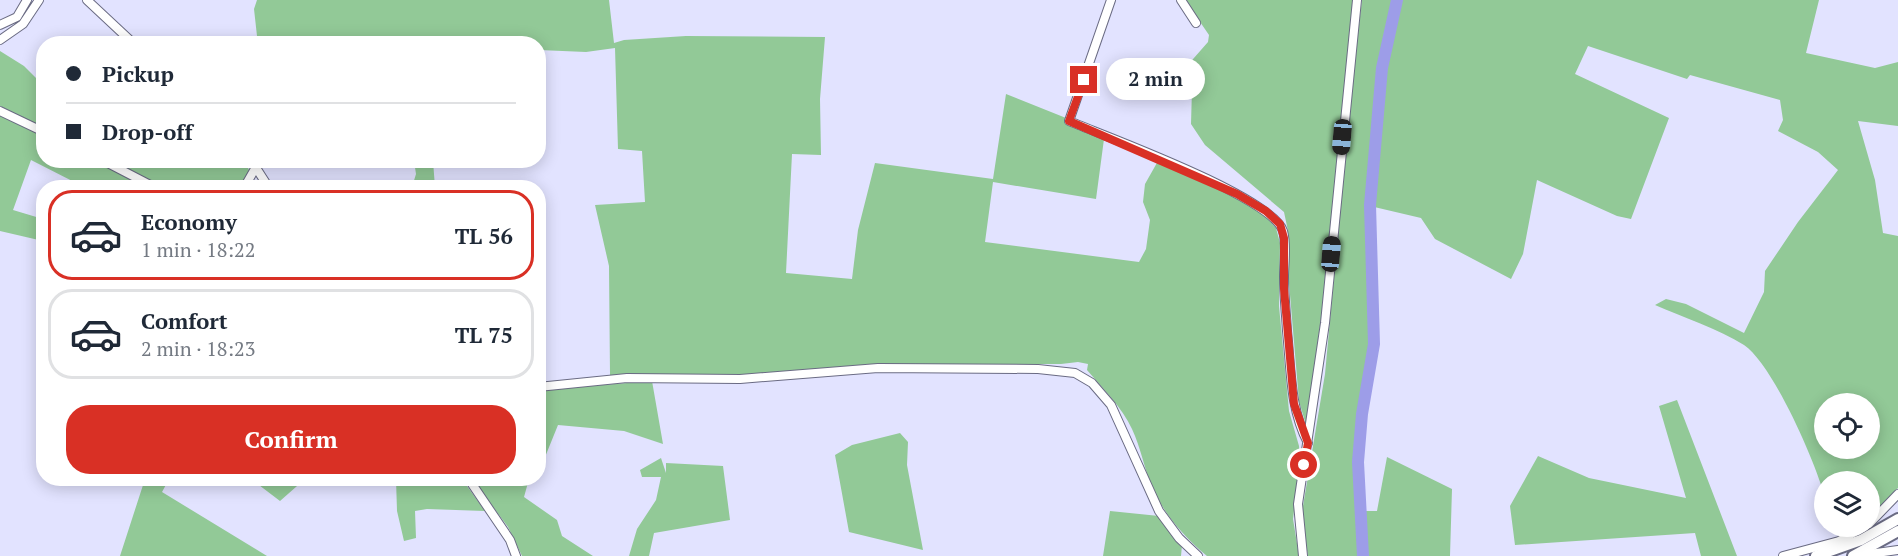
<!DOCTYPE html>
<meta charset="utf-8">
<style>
body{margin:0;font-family:"PT Serif",serif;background:#f6f6f7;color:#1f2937;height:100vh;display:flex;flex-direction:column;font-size:22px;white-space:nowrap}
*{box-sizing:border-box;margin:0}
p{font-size:20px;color:#747a83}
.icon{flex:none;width:33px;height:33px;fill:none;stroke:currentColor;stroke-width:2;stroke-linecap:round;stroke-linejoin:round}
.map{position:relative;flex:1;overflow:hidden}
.drawer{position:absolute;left:36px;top:180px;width:510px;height:306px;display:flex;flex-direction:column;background:#fff;border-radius:24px;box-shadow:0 3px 15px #0003}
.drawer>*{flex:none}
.banner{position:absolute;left:36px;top:36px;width:510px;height:132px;border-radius:24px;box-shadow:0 3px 15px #0003;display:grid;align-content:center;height:132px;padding:0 30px;background:#fff}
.buttons{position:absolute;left:1814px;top:393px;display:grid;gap:12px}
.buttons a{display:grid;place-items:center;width:66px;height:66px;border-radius:50%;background:#fff;box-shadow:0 3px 15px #0003;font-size:30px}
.end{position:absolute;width:27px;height:27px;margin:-14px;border:8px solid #d93025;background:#fff;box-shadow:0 0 0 3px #fff}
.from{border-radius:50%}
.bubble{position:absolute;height:42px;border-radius:21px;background:#fff;box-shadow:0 3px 15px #0003;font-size:20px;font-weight:700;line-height:42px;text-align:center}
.car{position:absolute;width:18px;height:36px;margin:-18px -9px;border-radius:8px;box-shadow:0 0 4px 2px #0007;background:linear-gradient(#222 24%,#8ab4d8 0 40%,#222 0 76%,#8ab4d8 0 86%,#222 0)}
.banner b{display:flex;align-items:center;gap:21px;height:57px;font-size:22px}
.banner b+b{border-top:2px solid #e0e1e3}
.banner i{width:15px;height:15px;background:#1f2937}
ul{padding:10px 0 0;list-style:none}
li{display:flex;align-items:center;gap:18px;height:90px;margin:0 12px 9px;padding:0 18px;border:3px solid #e0e1e3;border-radius:24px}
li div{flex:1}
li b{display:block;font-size:22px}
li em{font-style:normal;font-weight:700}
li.on{border-color:#d93025}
li>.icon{width:54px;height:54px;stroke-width:1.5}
.action{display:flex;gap:12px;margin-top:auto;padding:12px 30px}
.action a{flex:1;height:69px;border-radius:24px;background:#d93025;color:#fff;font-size:24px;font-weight:700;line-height:69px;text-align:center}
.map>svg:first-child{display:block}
</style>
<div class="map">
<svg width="1898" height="556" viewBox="0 0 1898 556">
<rect width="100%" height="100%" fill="#e2e3ff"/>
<path fill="#92c997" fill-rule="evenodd" d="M 257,0 L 609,0 L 614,43 L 624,40 L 686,36 L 825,37 L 820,99 L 821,155 L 792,154 L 786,273 L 852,279 L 858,230 L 875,163 L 993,179 L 1006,94 L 1066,118 L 1065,122 L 1104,139 L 1096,199 L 993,182 L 985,242 L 1139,262 L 1146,249 L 1150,220 L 1143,202 L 1145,184 L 1158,161 L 1244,202 L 1266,217 L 1276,228 L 1280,243 L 1279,306 L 1289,411 L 1299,446 L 1300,461 L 1293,519 L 1299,556 L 1207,556 C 1184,537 1164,514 1152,487 C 1144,468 1141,448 1132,429 C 1122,407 1103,389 1087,370 L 1088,364 L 1078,362 L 1061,364 L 880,364 L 749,374 L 610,375 L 609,266 L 595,205 L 645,202 L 642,151 L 618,149 L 615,48 L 586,52 L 539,50 L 538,44 L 490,43 L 488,39 L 460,44 L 265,43 L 257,36 L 254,9 Z
M 1185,0 L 1354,0 L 1325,290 L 1306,425 L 1299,401 L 1289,283 L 1288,231 L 1284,212 L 1205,145 L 1191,124 L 1192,89 L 1179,75 L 1208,42 L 1209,35 Z
M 1362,0 L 1819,0 L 1806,53 L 1875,68 L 1898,62 L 1898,126 L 1858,121 L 1875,180 L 1883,233 L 1898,236 L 1898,488 L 1869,517 L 1869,482 L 1824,482 L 1824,494 C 1814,459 1773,365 1744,345 C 1719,329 1682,317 1655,305 L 1666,299 L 1686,304 L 1744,333 L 1764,292 L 1765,271 L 1798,222 L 1838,170 L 1818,152 L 1778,131 L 1783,120 L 1780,100 L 1690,75 L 1687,79 L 1588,46 L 1575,74 L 1669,118 L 1631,219 L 1617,216 L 1537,180 L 1523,254 L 1511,279 L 1435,239 L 1421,218 L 1370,206 L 1374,344 L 1362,414 L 1358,462 L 1360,511 L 1377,511 L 1387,457 L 1452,489 L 1450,556 L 1308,556 L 1301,518 L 1325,374 L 1352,82 ZM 1824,404 L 1869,404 L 1869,448 L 1824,448 Z
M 0,51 L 24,66 L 43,85 L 43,128 L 0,106 Z
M 0,114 L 43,136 L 44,160 L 94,161 L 149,187 L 84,187 L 31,160 L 13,210 L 43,219 L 43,241 L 0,231 Z
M 109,161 L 245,161 L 249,170 L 240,187 L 165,187 Z
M 414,161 L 433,161 L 435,187 L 412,187 L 416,174 Z
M 652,381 L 663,444 L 624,431 L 558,425 L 543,462 L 539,464 L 539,390 Z
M 1677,400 L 1737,556 L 1701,556 L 1695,533 L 1515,545 L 1510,506 L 1538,456 L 1589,478 L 1686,498 L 1659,406 Z
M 900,433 L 908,442 L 907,465 L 923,550 L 849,532 L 835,455 L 852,445 Z
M 661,458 L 666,473 L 666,463 L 723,466 L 730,520 L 654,533 L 649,556 L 629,556 L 637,529 L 656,500 L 661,477 L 642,477 L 640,470 Z
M 140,479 L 176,479 L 168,481 L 162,492 L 267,556 L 120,556 L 144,482 Z
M 251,479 L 305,478 L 305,479 L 280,501 Z
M 396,479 L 462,479 L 485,511 L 427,509 L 415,511 L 416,538 L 404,541 L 397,511 Z
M 472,479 L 529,479 L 524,497 L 557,520 L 562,536 L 593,556 L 522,556 L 508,527 Z
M 1110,511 L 1159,516 L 1182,545 L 1181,556 L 1103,556 Z"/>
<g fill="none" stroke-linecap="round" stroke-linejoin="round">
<path stroke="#9d9de8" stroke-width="12" d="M 1363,556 L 1358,462 L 1362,414 L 1374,344 L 1370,205 L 1382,68 L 1397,0"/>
<defs>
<path id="minor" d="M 87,0 L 134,44
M 1111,0 L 1069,121 C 1107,137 1272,197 1283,231 C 1287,245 1284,262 1284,277 C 1284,295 1286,313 1287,331 C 1291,369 1290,409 1308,443
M 1181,0 L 1196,23
M 0,25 L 17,17 L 27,0
M 0,40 L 23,24 L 39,0
M 0,111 L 44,132
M 102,160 L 156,188
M 251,160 L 269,188
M 244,188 L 256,167
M 538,387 L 627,378 L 740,379 L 878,368 L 1038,369 L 1075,373 L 1092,383 L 1111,405 L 1159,511 L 1179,538 L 1198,556
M 468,478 L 510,540 L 516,556
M 1869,524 L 1898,494
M 1303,556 L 1298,504 L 1325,323 L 1357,0
M 1783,556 L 1839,541 L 1866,526
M 1855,556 L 1898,550"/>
<path id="highway" d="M 1816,556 L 1861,540 L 1898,519
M 1853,556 L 1898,531"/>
</defs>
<use href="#minor" stroke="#6a6b83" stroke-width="10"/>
<use href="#highway" stroke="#6a6b83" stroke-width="14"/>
<use href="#minor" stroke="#fff" stroke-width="8"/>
<use href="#highway" stroke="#fff" stroke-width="10"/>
</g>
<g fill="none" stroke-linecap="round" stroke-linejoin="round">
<path stroke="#d93025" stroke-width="8" d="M 1084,80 L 1069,121 L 1237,194 L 1266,211 L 1280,224 L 1284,238 L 1284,289 L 1294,404 L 1308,443 L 1304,465"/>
</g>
</svg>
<div class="buttons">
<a><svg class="icon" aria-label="locate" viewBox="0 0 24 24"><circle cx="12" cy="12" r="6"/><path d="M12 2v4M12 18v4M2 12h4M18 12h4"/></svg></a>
<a><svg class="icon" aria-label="layers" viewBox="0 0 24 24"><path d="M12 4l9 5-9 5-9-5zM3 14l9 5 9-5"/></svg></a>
</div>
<i class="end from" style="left:1304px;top:465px"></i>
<i class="end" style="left:1084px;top:80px"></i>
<div class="bubble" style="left:1106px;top:58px;width:99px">2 min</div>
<i class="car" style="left:1342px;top:137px;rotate:185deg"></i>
<i class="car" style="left:1331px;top:254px;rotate:5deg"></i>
<div class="banner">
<b><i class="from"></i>Pickup</b>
<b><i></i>Drop-off</b>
</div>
<section class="drawer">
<ul>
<li class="on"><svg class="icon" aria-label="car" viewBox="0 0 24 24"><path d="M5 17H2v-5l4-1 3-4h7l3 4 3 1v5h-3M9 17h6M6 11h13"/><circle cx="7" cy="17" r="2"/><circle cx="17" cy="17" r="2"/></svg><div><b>Economy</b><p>1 min · 18:22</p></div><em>TL 56</em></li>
<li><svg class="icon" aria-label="car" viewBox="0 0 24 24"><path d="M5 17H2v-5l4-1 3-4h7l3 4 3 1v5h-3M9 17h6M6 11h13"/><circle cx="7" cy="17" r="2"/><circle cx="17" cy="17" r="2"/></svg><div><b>Comfort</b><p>2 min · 18:23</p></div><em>TL 75</em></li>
</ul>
<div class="action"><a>Confirm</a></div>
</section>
</div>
